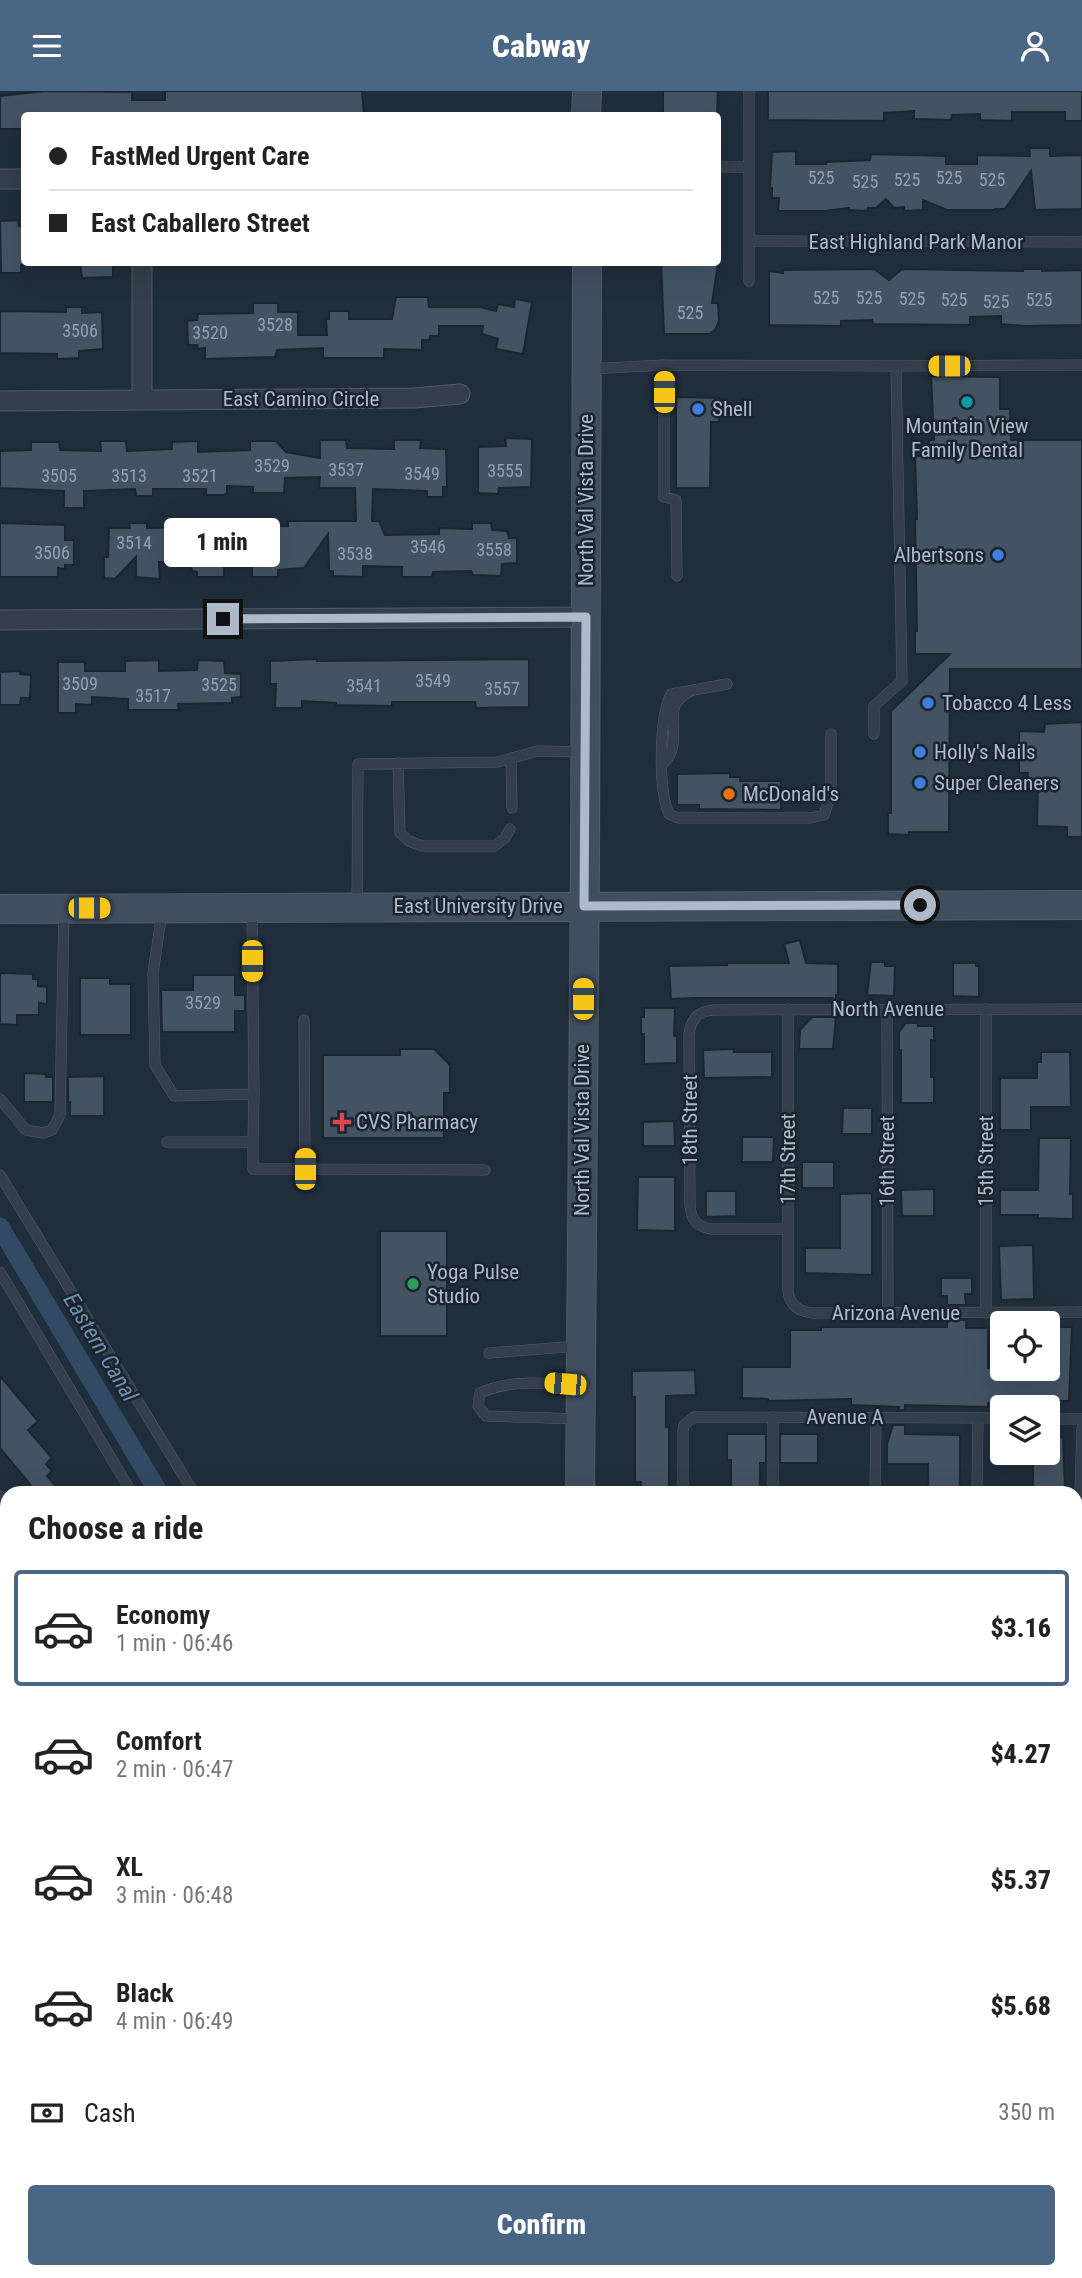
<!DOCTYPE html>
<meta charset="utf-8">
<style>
body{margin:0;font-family:"Roboto Condensed",sans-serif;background:#f6f6f6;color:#222;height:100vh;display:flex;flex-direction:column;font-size:26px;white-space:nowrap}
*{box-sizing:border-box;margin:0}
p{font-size:23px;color:#767676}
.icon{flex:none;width:38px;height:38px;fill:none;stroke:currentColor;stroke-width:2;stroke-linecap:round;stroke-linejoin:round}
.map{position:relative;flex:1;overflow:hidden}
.details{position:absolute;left:0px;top:1395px;width:1083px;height:793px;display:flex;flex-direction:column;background:#fff;border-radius:21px 21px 0 0;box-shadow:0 7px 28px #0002}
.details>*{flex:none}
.banner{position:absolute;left:21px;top:21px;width:700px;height:154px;border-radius:7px;box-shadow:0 7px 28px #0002;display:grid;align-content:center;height:154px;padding:0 28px;background:#fff}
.tools{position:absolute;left:990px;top:1220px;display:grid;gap:14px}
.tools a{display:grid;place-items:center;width:70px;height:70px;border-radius:7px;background:#fff;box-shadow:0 7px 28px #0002;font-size:35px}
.end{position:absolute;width:32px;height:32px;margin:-16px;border:9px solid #aebac7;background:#111;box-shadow:0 0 0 4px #111}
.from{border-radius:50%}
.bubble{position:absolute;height:49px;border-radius:7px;background:#fff;box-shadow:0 7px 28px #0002;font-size:23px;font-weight:800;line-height:49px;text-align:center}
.car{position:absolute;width:21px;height:42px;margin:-21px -10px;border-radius:9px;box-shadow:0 0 5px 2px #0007;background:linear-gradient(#f5c518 24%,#345 0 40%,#f5c518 0 76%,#345 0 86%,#f5c518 0)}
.banner b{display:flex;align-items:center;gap:24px;height:66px;font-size:26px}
.banner b+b{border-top:2px solid #e0e0e0}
.banner i{width:18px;height:18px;background:#222}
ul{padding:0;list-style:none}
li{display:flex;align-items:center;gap:21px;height:116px;margin:0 14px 10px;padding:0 14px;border:4px solid transparent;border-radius:7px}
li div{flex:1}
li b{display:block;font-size:26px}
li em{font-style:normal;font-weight:800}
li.active{border-color:#4a6685}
li>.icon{width:63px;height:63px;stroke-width:1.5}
h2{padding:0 28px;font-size:32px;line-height:84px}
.pay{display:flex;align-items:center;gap:18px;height:77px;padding:0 28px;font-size:26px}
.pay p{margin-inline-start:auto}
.button{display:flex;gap:14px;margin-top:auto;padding:14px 28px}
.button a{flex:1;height:80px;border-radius:7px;background:#4a6685;color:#fff;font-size:28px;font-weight:800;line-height:80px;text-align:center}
header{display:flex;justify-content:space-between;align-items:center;height:91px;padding:0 28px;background:#4a6685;color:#fff;font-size:32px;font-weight:800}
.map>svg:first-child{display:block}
</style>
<header><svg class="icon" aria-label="menu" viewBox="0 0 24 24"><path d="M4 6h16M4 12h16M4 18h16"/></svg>Cabway<svg class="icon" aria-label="person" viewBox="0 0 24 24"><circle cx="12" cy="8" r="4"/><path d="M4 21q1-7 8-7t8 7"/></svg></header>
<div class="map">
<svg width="1082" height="2187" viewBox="0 0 1082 2187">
<rect width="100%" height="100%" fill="#202d3b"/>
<path fill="#223b3c" d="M 250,2180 L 536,2180 L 537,2187 L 250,2187 Z"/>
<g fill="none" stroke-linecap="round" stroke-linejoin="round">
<path stroke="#324a63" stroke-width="19" d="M 0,1136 L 159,1402
M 628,2180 L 632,2187"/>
</g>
<path fill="#435362" stroke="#1b2631" stroke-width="2" d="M 46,0 L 132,1 L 132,9 L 165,9 L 165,0 L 362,0 L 364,24 L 24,24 L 24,38 L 0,38 L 0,5 Z
M 663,0 L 718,0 L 717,24 L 663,24 Z
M 768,0 L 1082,0 L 1082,30 L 1065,30 L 1065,21 L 1012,21 L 1012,30 L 980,29 L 980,23 L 952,24 L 951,29 L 914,28 L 914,20 L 884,22 L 884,30 L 768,29 Z
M 1029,57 L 1050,57 L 1050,65 L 1082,64 L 1082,118 L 1035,119 L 1031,80 L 1005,118 L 995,118 L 994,119 L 947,119 L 923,109 L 923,119 L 904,120 L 904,116 L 894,117 L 886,108 L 876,117 L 868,117 L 867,120 L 849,119 L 849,117 L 825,120 L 778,120 L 779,107 L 772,107 L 772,97 L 770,97 L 772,61 L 796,60 L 796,73 L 826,73 L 826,71 L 870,69 L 871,63 L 946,65 L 946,73 L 977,73 L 977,64 L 1030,65 Z
M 18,129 L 19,135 L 23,135 L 23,140 L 24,140 L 24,174 L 21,174 L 21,182 L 1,182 L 0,130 Z
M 80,172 L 113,172 L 113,186 L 82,187 Z
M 661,172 L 718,172 L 712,212 L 718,212 L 719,230 L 715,239 L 709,243 L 664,243 Z
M 874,178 L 889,189 L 902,178 L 1023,180 L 1023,178 L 1042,178 L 1042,180 L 1082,179 L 1082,234 L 1024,235 L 1001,233 L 1001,225 L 970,226 L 970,234 L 873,233 L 872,229 L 841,230 L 841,235 L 769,234 L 769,180 L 783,182 L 783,179 Z
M 396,206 L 428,206 L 429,216 L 480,216 L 496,220 L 498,213 L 514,216 L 515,208 L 532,211 L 523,263 L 496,258 L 498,248 L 482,243 L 483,235 L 439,235 L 439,245 L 430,245 L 430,249 L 422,249 L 422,259 L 384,258 L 384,267 L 323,267 L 323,257 L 277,259 L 275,266 L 205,268 L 205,257 L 198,258 L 197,254 L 188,254 L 187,230 L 197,229 L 198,223 L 253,222 L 253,212 L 278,212 L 278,221 L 298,221 L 298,244 L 327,244 L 326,228 L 329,228 L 329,220 L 349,220 L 349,228 L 392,228 Z
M 66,216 L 82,216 L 82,222 L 102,221 L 103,258 L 79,260 L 79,267 L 57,268 L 57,263 L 0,262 L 0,220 L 66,221 Z
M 931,285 L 1000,286 L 1000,318 L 1010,318 L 1011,349 L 1082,349 L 1082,578 L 950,578 L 949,741 L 909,741 L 909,744 L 888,743 L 888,722 L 891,722 L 891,620 L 950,563 L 915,563 L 915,540 L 917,540 L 915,428 L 917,428 L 915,365 L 929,365 L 929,349 L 934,349 Z
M 676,306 L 720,307 L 719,331 L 711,331 L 710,397 L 676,397 Z
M 505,347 L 532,348 L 531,396 L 499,397 L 498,403 L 478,402 L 478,356 L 506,355 Z
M 320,349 L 346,349 L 347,357 L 394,358 L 394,349 L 421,349 L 420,357 L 446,358 L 447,396 L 443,396 L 443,406 L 427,406 L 427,400 L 373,398 L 372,430 L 379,430 L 385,444 L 439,443 L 439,437 L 472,438 L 472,432 L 491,432 L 492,439 L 507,440 L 509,447 L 517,447 L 517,472 L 502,473 L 501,485 L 473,484 L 471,480 L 433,481 L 432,486 L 402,486 L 402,476 L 363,475 L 363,486 L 333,485 L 333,480 L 329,480 L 328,443 L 304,477 L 278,479 L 278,486 L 252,486 L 252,435 L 288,435 L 288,430 L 356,430 L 355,397 L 319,397 L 320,386 L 285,387 L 284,402 L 253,402 L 253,396 L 227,395 L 227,402 L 224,404 L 206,404 L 206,398 L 153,398 L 153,405 L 136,405 L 135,398 L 84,400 L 84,417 L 64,417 L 64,400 L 0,397 L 0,360 L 31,359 L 31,351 L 59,351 L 60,359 L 101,360 L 100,350 L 126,350 L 127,360 L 172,358 L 172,351 L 198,350 L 198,361 L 250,359 L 250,350 L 276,350 L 286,361 L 320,367 Z
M 0,432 L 65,434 L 65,449 L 74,449 L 74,474 L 65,474 L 65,478 L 58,477 L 58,486 L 0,486 Z
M 129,432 L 147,432 L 147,437 L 214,436 L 216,464 L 224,464 L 224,486 L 197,486 L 197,481 L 192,480 L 191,472 L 159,471 L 160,488 L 136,486 L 136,466 L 115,488 L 104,487 L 104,466 L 108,466 L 109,437 L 130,437 Z
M 317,568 L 317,570 L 529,568 L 529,616 L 476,617 L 475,611 L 392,611 L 392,615 L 336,614 L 336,612 L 302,610 L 302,617 L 275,617 L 276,593 L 270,593 L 270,570 Z
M 159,569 L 159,580 L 197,579 L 198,569 L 224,570 L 225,582 L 241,583 L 241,606 L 232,607 L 232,612 L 178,613 L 179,619 L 128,619 L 128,608 L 92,606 L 92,614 L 76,613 L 76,622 L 58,622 L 58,571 L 85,571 L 85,580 L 125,580 L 125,570 Z
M 20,580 L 20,583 L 31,584 L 30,607 L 21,607 L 20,614 L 0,614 L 0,581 Z
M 1082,631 L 1082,746 L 1067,746 L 1067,736 L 1037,735 L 1038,696 L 1027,696 L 1028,682 L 1019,682 L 1019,640 L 1044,641 L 1045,633 Z
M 730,682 L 730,686 L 740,686 L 740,690 L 781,690 L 781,719 L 699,718 L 699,714 L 677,714 L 677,683 Z
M 800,849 L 806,872 L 838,873 L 838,904 L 836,904 L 836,911 L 828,911 L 832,907 L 696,907 L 671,908 L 669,875 L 727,874 L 727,872 L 789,872 L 784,853 Z
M 871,871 L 885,871 L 885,875 L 895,875 L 894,905 L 867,904 Z
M 953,872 L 976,872 L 976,875 L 979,875 L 979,906 L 953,905 Z
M 0,882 L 33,883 L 33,888 L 38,888 L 38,895 L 47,896 L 47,913 L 39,912 L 39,924 L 17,924 L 17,934 L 0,933 Z
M 193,884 L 235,884 L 235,904 L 245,904 L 245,920 L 235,920 L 235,941 L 162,941 L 161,899 L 193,899 Z
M 80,887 L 110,887 L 110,893 L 131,893 L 131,944 L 80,944 Z
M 644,917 L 675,917 L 674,945 L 677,945 L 677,972 L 644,973 L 644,943 L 641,943 L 641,926 L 644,926 Z
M 812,926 L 836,926 L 833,958 L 799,958 L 800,939 Z
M 906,932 L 918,932 L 918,935 L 934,935 L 934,949 L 931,949 L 931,986 L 934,986 L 934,1012 L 901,1012 L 901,959 L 899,959 L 899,941 Z
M 400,958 L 434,958 L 450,974 L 450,1002 L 444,1002 L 444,1047 L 323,1047 L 323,964 L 400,964 Z
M 734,958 L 734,961 L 772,961 L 772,986 L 704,987 L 703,959 Z
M 1041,961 L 1070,961 L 1071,1016 L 1031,1016 L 1031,1039 L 1000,1039 L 1000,987 L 1037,987 L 1037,971 L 1041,971 Z
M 24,982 L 46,983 L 46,986 L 53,986 L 53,1011 L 24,1011 Z
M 104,985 L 104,1025 L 70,1025 L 70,1011 L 68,1011 L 68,986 Z
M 843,1017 L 872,1017 L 872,1043 L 842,1043 Z
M 674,1030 L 675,1055 L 643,1055 L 643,1031 Z
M 742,1046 L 774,1046 L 773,1071 L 742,1071 Z
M 1039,1047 L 1071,1047 L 1070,1103 L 1073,1103 L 1073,1128 L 1038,1127 L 1038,1124 L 1000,1124 L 1000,1099 L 1038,1099 Z
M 802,1071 L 834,1071 L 834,1097 L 802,1097 Z
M 638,1086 L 675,1086 L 675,1140 L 637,1139 Z
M 934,1098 L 934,1125 L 902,1125 L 901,1099 Z
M 706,1100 L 736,1100 L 736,1125 L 706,1126 Z
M 872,1102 L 872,1184 L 805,1182 L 805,1157 L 840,1157 L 840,1103 Z
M 380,1140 L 447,1140 L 447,1245 L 380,1245 Z
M 1033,1154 L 1034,1208 L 1001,1209 L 999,1155 Z
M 941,1187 L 972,1187 L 972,1203 L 965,1203 L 966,1214 L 947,1214 L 947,1205 L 941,1205 Z
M 947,1229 L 966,1229 L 966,1237 L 988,1237 L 988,1277 L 1003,1277 L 1005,1278 L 1005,1281 L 1015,1282 L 1044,1282 L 1044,1278 L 1048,1278 L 1048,1236 L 1072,1236 L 1069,1310 L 1042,1310 L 1042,1316 L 1017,1316 L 1017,1311 L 988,1312 L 988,1316 L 905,1314 L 905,1319 L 898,1319 L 899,1316 L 851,1314 L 851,1308 L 768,1310 L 768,1308 L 742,1307 L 742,1276 L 790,1276 L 790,1239 L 821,1239 L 821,1236 L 947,1236 Z
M 695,1279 L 696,1304 L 666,1305 L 666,1336 L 669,1335 L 669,1402 L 641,1402 L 641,1391 L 635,1391 L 635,1306 L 632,1306 L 632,1280 Z
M 0,1285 L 38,1330 L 28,1339 L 52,1367 L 46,1373 L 52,1380 L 47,1385 L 62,1402 L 37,1402 L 0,1357 Z
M 893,1334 L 905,1334 L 905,1343 L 960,1344 L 960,1402 L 928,1402 L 928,1373 L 887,1373 L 887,1353 Z
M 727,1343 L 766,1343 L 766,1372 L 760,1372 L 760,1397 L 731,1397 L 731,1369 L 727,1369 Z
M 780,1343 L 818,1343 L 818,1372 L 780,1372 Z
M 1048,1346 L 1063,1346 L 1065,1399 L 1033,1399 L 1033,1362 L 1048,1362 Z"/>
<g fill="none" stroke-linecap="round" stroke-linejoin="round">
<defs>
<path id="service" d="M 718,76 L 749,76
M 749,150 L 1082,151
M 749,190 L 749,0
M 896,275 L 1082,274
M 588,278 L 664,274
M 677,485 L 676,409 L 664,406 L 664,274 L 896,275 L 902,590 L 874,615 L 874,643
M 727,593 L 671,603 C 659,627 658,698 669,723 L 678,727 L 811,727 L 824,724 L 831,703 L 831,643
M 511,667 L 512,717
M 398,672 L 400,742 L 409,750 L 422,755 L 495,755 L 505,747 L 510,738
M 663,673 C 667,668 671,664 672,658 C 678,636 663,614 689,601
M 357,815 L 358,673 L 498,671 L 537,660 L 584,661
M 162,821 L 153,882 L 155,974 L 174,1005 L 254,1003 L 252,818
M 788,918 L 788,1201 C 791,1215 798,1220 812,1222 L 1082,1221
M 887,918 L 888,1222
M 986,918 L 986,1222
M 304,929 L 305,1078 L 485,1079
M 0,1008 L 26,1039 L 43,1042 L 52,1039 L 60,1024 L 64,819
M 167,1051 L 253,1051 L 254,1003
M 253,1051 L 253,1078 L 305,1078
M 0,1084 L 194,1402
M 788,1138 L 711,1138 C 696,1135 691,1129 690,1114 L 689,943 C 691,928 698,920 714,919 L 1082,918
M 0,1181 L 132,1402
M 489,1262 L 579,1255
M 578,1295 C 545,1292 511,1288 480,1302 L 478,1315 L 486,1325 L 580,1328
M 1048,1328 L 1082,1328
M 683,1402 L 683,1340 L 684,1334 L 694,1326 L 1003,1327
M 773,1402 L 773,1326
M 875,1402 L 876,1326
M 977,1402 L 978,1327
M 0,1405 L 7,1417
M 0,1602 L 7,1602
M 0,1765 L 7,1765
M 0,1931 L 7,1931
M 1076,2096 L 1079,1435 L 1082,1337
M 0,2097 L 7,2097
M 221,2180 L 221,2187
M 599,2180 L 603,2187
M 663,2180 L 667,2187
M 811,2180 L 815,2187"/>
<path id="minor" d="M 0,88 L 24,88
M 142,172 L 142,309
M 0,310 L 414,307 L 460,303
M 0,529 L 586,526"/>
<path id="secondary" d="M 586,24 L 587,0
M 0,818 L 1082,814
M 580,1402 L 585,768 L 587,172
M 575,2187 L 575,2180"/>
</defs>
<use href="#service" stroke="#515d68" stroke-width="11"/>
<use href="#minor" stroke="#515d68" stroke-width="21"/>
<use href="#secondary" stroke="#515d68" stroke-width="30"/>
<use href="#service" stroke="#343f4b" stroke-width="10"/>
<use href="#minor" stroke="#343f4b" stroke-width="19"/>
<use href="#secondary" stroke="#414e5e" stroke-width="28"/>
</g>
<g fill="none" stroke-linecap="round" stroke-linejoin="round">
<path stroke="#aebac7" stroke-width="9" d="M 223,528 L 586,526 L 584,815 L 920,814"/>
</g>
<circle fill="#0f9aa8" stroke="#19242f" stroke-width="2.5" cx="967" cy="311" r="7"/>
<g fill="#3f7fe0" stroke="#19242f" stroke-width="2.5">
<circle cx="698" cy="318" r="7"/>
<circle cx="998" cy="464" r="7"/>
<circle cx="928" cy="612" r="7"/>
<circle cx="920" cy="661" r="7"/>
<circle cx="920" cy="692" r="7"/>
</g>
<circle fill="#e8710a" stroke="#19242f" stroke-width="2.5" cx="729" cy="703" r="7"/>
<path fill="#e0444e" stroke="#19242f" stroke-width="2.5" d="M338.5 1020.5h7v7h7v7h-7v7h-7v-7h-7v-7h7z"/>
<circle fill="#2e9e5b" stroke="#19242f" stroke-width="2.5" cx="413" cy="1193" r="7"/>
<g text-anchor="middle" stroke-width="5" stroke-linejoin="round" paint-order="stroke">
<g font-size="18" fill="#93a0ae">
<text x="821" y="93">525</text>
<text x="949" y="93">525</text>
<text x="907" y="95">525</text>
<text x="992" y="95">525</text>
<text x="865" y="97">525</text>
<text x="826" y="213">525</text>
<text x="869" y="213">525</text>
<text x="912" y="214">525</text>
<text x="954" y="215">525</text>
<text x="1039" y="215">525</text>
<text x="996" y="217">525</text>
<text x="690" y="228">525</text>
<text x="275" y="240">3528</text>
<text x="80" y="246">3506</text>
<text x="210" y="248">3520</text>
<text x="272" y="381">3529</text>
<text x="346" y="385">3537</text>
<text x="505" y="386">3555</text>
<text x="422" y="389">3549</text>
<text x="59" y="391">3505</text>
<text x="129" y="391">3513</text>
<text x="200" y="391">3521</text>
<text x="134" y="458">3514</text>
<text x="428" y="462">3546</text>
<text x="494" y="465">3558</text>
<text x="52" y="468">3506</text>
<text x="355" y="469">3538</text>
<text x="433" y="596">3549</text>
<text x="80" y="599">3509</text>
<text x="219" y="600">3525</text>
<text x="364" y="601">3541</text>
<text x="502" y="604">3557</text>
<text x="153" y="611">3517</text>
<text x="203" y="918">3529</text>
</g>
<g font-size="21" fill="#aebac7" stroke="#19242f">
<text x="916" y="158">East Highland Park Manor</text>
<text x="301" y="315">East Camino Circle</text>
<text transform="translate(586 409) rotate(-90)" y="7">North Val Vista Drive</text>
<text x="478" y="822">East University Drive</text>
<text x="888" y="925">North Avenue</text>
<text transform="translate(690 1029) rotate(-90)" y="7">18th Street</text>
<text transform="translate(582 1039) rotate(-90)" y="7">North Val Vista Drive</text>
<text transform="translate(788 1068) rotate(-90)" y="7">17th Street</text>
<text transform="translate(887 1070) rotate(-90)" y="7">16th Street</text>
<text transform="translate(986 1070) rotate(-90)" y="7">15th Street</text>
<text x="896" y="1229">Arizona Avenue</text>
<text x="845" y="1333">Avenue A</text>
</g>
<g font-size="21" fill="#aebac7" stroke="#19242f" text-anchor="start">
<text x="712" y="325">Shell</text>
<text x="967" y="342" text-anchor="middle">Mountain View<tspan x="967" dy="24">Family Dental</tspan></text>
<text x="984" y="471" text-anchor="end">Albertsons</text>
<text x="942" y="619">Tobacco 4 Less</text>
<text x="934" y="668">Holly's Nails</text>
<text x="934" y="699">Super Cleaners</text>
<text x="743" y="710">McDonald's</text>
<text x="356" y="1038">CVS Pharmacy</text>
<text x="427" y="1188">Yoga Pulse<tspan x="427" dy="24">Studio</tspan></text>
</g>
<g font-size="23" font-style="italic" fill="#6d8dad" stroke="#19242f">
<text transform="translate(101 1256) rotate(59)" y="8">Eastern Canal</text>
</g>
</g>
</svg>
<div class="tools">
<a><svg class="icon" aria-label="locate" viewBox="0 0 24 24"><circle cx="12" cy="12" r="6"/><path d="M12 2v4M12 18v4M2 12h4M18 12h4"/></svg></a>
<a><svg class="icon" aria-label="layers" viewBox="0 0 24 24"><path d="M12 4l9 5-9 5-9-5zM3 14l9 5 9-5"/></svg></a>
</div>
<i class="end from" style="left:920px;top:814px"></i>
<i class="end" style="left:223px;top:528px"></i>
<div class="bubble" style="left:164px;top:427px;width:116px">1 min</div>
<i class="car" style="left:949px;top:275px;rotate:270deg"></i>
<i class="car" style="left:664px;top:301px;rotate:0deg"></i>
<i class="car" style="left:89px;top:817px;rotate:90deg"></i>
<i class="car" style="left:252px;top:870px;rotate:180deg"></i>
<i class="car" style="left:583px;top:908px;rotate:0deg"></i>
<i class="car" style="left:305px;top:1078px;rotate:0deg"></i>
<i class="car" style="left:565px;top:1293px;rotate:275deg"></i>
<div class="banner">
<b><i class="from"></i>FastMed Urgent Care</b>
<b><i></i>East Caballero Street</b>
</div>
<section class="details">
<h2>Choose a ride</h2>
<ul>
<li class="active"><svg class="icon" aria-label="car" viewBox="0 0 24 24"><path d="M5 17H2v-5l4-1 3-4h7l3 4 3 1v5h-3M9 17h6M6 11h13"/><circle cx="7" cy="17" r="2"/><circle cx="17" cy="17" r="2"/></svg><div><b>Economy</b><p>1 min · 06:46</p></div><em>$3.16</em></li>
<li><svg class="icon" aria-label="car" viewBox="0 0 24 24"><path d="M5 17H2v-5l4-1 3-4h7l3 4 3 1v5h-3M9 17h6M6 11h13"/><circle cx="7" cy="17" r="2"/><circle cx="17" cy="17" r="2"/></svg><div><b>Comfort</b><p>2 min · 06:47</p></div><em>$4.27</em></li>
<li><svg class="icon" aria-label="car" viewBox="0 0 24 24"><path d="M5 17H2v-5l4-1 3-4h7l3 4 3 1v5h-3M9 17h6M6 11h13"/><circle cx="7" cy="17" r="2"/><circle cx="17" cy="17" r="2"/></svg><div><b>XL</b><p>3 min · 06:48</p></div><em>$5.37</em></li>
<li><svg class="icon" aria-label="car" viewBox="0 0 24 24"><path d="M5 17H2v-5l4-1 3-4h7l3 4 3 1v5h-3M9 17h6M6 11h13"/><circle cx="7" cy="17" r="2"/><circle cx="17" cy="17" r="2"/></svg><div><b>Black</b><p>4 min · 06:49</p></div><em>$5.68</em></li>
</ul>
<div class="pay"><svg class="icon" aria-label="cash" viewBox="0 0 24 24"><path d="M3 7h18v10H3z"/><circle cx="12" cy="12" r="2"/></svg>Cash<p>350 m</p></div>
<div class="button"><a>Confirm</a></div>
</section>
</div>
